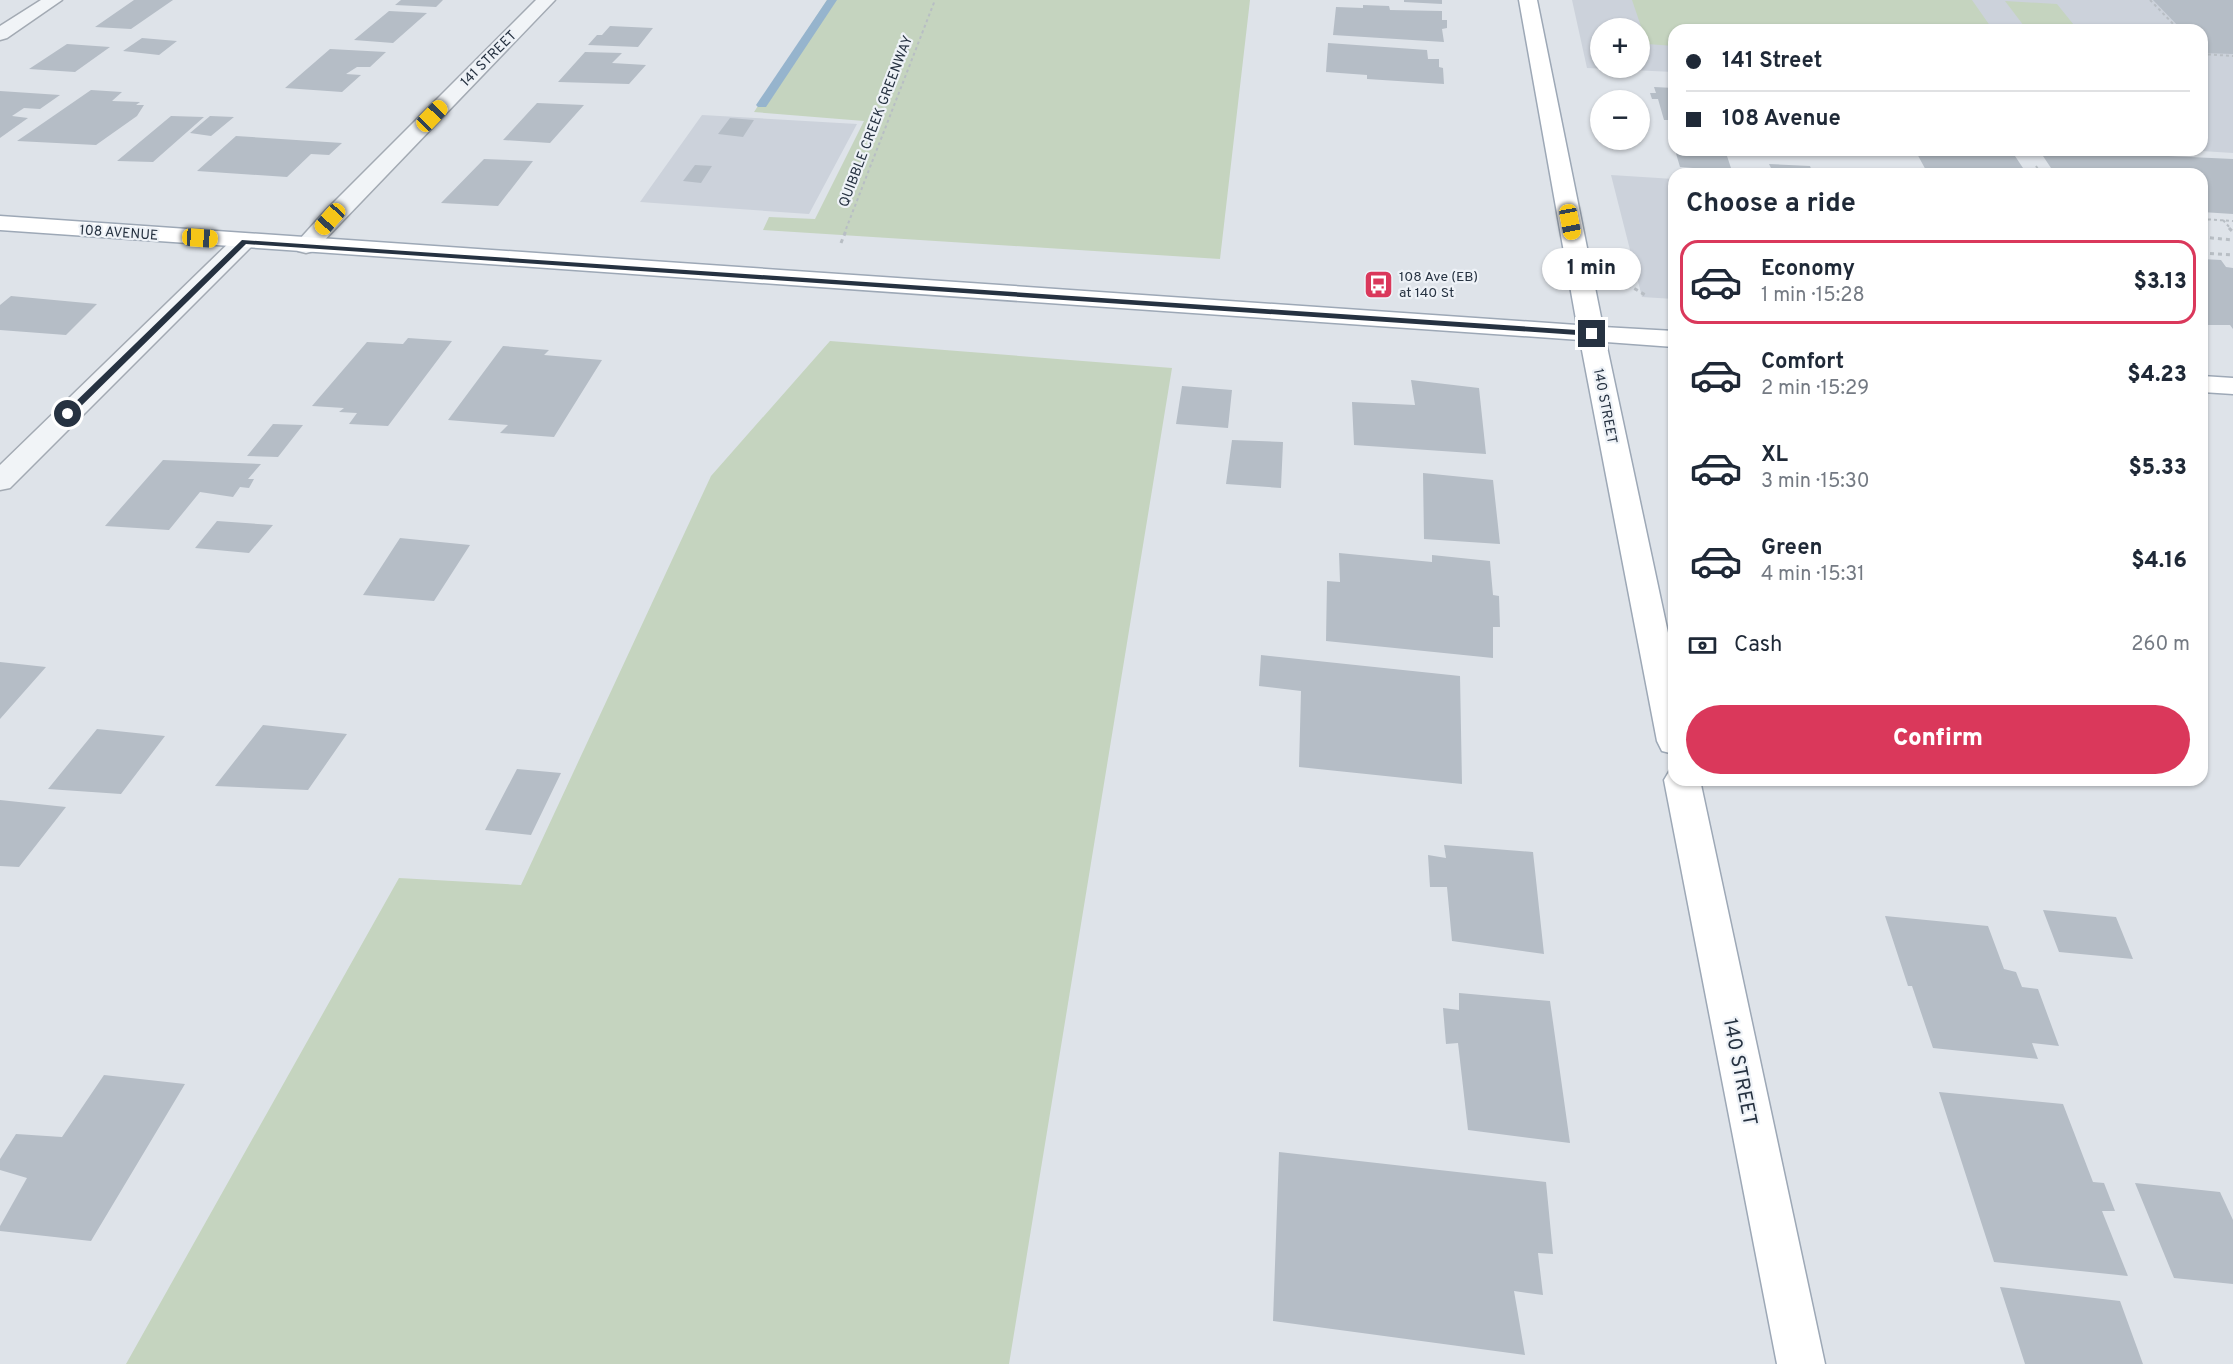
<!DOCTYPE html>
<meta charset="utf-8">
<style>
body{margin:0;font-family:Overpass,sans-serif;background:#f6f6f7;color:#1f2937;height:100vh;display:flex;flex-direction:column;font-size:22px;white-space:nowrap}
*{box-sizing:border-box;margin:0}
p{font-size:20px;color:#747a83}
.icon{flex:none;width:33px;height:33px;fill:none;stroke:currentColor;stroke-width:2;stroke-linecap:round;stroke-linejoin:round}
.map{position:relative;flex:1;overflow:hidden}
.panel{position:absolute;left:1668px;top:168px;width:540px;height:618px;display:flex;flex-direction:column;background:#fff;border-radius:18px;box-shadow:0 2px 4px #0004}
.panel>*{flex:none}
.guide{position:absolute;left:1668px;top:24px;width:540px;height:132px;border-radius:18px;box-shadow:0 2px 4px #0004;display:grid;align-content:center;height:132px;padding:0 18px;background:#fff}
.buttons{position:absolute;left:1590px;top:18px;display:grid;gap:12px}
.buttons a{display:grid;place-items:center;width:60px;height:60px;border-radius:50%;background:#fff;box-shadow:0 2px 4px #0004;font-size:30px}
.end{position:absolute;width:27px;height:27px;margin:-14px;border:8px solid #263241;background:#fff;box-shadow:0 0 0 3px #fff}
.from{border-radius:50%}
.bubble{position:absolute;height:42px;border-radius:21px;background:#fff;box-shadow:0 2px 4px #0004;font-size:20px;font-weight:800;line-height:42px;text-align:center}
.car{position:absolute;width:18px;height:36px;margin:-18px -9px;border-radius:8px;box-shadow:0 0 4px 2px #0007;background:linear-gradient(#f5c518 24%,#345 0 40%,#f5c518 0 76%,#345 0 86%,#f5c518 0)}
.guide b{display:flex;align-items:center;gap:21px;height:57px;font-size:22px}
.guide b+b{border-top:2px solid #e0e1e3}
.guide i{width:15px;height:15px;background:#1f2937}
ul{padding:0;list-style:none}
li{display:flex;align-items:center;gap:18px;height:84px;margin:0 12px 9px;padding:0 6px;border:3px solid transparent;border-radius:18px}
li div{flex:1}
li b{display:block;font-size:22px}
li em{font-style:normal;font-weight:800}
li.current{border-color:#da385b}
li>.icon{width:54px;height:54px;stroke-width:1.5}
h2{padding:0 18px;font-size:27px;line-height:72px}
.pay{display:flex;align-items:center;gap:15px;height:66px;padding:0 18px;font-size:22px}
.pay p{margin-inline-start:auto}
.action{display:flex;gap:12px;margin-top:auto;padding:12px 18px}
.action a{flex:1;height:69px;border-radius:36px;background:#da385b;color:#fff;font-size:24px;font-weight:800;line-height:69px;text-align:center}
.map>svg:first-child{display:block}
</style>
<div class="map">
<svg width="2233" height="1364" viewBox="0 0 2233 1364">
<rect width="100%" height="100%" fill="#dee3e9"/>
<path fill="#ccd2db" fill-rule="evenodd" d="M 1572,0 L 2233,0 L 2233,153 L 2186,150 L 2202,150 L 2202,30 L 1674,30 L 1674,72 L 1587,68 ZM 1600,28 L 1640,28 L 1640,68 L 1600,68 Z
M 702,115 L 857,124 L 809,214 L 640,202 Z
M 1611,175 L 1674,179 L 1674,299 L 1642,297 Z"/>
<path fill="#c5d4bf" d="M 827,0 L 1250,0 L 1220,259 L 763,230 L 769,217 L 815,219 L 864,121 L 754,112 Z
M 1632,0 L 1972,0 L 1993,30 L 1674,30 L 1674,46 L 1647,44 Z
M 2005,1 L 2057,4 L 2078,30 L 2027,30 Z
M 830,341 L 1172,368 L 1009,1364 L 126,1364 L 399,878 L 521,885 L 711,476 Z"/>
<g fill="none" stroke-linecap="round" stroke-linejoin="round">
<path fill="#96b4cd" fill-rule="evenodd" d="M 827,0 L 837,0 L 766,107 L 758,107 L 756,105 Z"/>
</g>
<path fill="#b5bdc6" d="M 134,0 L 173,0 L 131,29 L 95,27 Z
M 401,0 L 443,0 L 436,7 L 395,5 Z
M 1404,0 L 1442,0 L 1442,4 L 1404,2 Z
M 2153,0 L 2233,0 L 2233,54 L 2203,53 L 2202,30 L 2182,30 Z
M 1363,5 L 1389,6 L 1390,10 L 1442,11 L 1442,20 L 1447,20 L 1447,28 L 1442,29 L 1444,42 L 1333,35 L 1336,7 L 1363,8 Z
M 389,11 L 427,13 L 393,43 L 354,40 Z
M 610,26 L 653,28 L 638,47 L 588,45 L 597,35 L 602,35 Z
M 142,38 L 177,41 L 159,55 L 123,51 Z
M 1328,43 L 1427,50 L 1428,59 L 1439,59 L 1439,67 L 1443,68 L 1444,84 L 1367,79 L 1367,75 L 1326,72 Z
M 67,44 L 110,47 L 75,72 L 29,69 Z
M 330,49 L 386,52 L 370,67 L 357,67 L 346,74 L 361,75 L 342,92 L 285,88 Z
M 585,52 L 622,53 L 612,63 L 646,65 L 629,84 L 558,82 Z
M 1654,87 L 1674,88 L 1674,120 L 1664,120 L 1658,99 L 1652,99 L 1650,93 L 1656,93 Z
M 91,90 L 122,92 L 112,101 L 140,102 L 136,105 L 144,105 L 137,116 L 96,145 L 17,141 Z
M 0,91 L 60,95 L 40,109 L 24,108 L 12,116 L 28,118 L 0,138 Z
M 537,103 L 584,105 L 550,143 L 503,140 Z
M 171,116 L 204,117 L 153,162 L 117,161 Z
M 210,116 L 234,117 L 211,136 L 190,133 Z
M 730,118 L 754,120 L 743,137 L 718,134 Z
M 236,136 L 342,143 L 329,155 L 311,154 L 287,177 L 197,171 Z
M 1675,150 L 1725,150 L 1732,171 L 1680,167 Z
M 1915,150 L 2013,153 L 2027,174 L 1928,174 Z
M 2039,150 L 2233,159 L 2233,214 L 2202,212 L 2202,174 L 2055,174 Z
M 484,159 L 533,161 L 498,206 L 441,203 Z
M 1769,164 L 1810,166 L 1813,174 L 1774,174 Z
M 695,165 L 712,166 L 701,183 L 683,181 Z
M 2202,259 L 2221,260 L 2226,267 L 2233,268 L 2233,329 L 2230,325 L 2202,325 Z
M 11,296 L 97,304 L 66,335 L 0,330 L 0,305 Z
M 408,338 L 452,341 L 388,426 L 349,424 L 357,413 L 339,412 L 344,408 L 312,406 L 367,342 L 403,344 Z
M 503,346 L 549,350 L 544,355 L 602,360 L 554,437 L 500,433 L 508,425 L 448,420 Z
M 1411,380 L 1479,388 L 1486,454 L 1354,445 L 1352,402 L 1415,405 Z
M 1182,386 L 1232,390 L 1228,428 L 1176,424 Z
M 273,424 L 303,425 L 278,457 L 247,456 Z
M 1232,440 L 1283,442 L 1281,488 L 1226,484 Z
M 163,460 L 261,464 L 248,479 L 254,479 L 249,488 L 240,487 L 233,497 L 200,492 L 169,530 L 105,526 Z
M 1423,473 L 1493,480 L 1500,544 L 1424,539 Z
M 217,521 L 273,525 L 249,553 L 195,548 Z
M 400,538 L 470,545 L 434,601 L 363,595 Z
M 1339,553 L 1432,562 L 1432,555 L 1490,561 L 1493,595 L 1499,596 L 1500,627 L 1493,627 L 1493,658 L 1326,641 L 1327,581 L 1340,582 Z
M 1261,655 L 1460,676 L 1462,784 L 1299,767 L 1301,691 L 1259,686 Z
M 0,662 L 46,667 L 0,719 Z
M 263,725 L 347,734 L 308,790 L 215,786 Z
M 97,729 L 165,736 L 121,794 L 48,789 Z
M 517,769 L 561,773 L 531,835 L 485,830 Z
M 0,800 L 66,807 L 19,867 L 0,866 Z
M 1444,845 L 1533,852 L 1544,954 L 1452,941 L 1447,887 L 1430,887 L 1428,855 L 1446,858 Z
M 2043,910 L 2116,917 L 2133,959 L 2059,952 Z
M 1885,916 L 1988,926 L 2004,969 L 2016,972 L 2022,987 L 2038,989 L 2059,1046 L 2032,1043 L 2038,1059 L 1933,1048 L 1912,986 L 1908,986 Z
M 1459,993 L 1550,1001 L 1570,1143 L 1468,1130 L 1458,1043 L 1446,1044 L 1443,1008 L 1459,1010 Z
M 104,1075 L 185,1084 L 91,1241 L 0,1231 L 0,1226 L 27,1178 L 0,1170 L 0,1159 L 16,1134 L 62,1137 Z
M 1939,1092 L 2063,1104 L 2093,1182 L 2104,1183 L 2115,1211 L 2102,1211 L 2128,1276 L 1994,1262 Z
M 1279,1152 L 1546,1182 L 1553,1254 L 1538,1253 L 1543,1295 L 1514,1291 L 1525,1355 L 1273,1321 Z
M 2135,1183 L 2220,1192 L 2233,1220 L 2233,1284 L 2174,1278 Z
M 2000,1287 L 2120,1301 L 2143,1364 L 2025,1364 Z"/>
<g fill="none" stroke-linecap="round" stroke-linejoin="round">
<defs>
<path id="minor" d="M 41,0 L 62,0 L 7,38 L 0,40 L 0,26 Z
M 536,0 L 555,0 L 314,251 L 306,253 L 298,251 L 294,246 L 298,241 L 326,210 Z
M 244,234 L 252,236 L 256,241 L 252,246 L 10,488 L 0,490 L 0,465 L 236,236 Z"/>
<path id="major" d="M 1519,0 L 1537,0 L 1603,327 L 1674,331 L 1674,347 L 1606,342 L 1674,661 L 1674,754 L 1662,751 L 1657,741 L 1580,340 L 0,230 L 0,216 L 1577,325 Z
M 2202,376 L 2233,378 L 2233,394 L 2202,392 Z
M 1674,769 L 1674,780 L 1700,780 L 1825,1364 L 1777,1364 L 1664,780 L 1670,770 Z"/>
</defs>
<use href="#minor" stroke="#a3aab3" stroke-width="3"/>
<use href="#major" stroke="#9da8b6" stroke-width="3"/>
<path stroke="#b8bec4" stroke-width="2" stroke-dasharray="3 3" stroke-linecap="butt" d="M 2150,0 L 2179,30
M 2202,54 L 2233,56
M 2036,166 L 2041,174
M 2202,219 L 2233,221
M 2223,220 L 2231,229
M 846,229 L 935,0"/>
<path stroke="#b8bec4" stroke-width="3" stroke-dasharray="4 4" stroke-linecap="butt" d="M 2229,228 L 2233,232
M 2202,237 L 2233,240
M 841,243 L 847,228
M 2202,253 L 2233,255
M 1630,283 L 1630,286 L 1647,296"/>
<use href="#minor" fill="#f1f4f7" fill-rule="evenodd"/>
<use href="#major" fill="#fff" fill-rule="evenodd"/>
</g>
<path fill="#263241" d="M 242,240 L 1592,331 L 1596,334 L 1592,336 L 246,244 L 71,416 L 65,416 L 65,412 Z"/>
<defs>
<symbol id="bus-square" viewBox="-11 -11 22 22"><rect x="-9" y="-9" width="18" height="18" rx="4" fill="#da385b" stroke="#eef2f7"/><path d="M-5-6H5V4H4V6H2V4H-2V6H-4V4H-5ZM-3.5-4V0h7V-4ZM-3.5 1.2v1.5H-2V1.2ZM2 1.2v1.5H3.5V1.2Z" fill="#fff"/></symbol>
</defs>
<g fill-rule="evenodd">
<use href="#bus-square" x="1362" y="268" width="33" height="33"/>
</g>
<g text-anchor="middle" stroke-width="4.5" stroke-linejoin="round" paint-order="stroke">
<g font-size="14" fill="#263241" stroke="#eef2f7">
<text transform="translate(488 58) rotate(-45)" y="5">141 STREET</text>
<text transform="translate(875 121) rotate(-69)" y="5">QUIBBLE CREEK GREENWAY</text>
<text transform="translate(119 232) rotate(4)" y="5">108 AVENUE</text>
<text transform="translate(1606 406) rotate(79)" y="5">140 STREET</text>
</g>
<g font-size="14" fill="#263241" stroke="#eef2f7" text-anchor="start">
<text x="1399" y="281">108 Ave (EB)<tspan x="1399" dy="16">at 140 St</tspan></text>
</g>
<g font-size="20" fill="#263241" stroke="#eef2f7">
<text transform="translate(1741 1072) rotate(79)" y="7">140 STREET</text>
</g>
</g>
</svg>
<div class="buttons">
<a>+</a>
<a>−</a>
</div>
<i class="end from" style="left:68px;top:414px"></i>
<i class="end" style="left:1592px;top:334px"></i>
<div class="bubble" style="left:1542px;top:248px;width:99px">1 min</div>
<i class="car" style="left:432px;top:116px;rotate:44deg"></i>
<i class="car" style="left:330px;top:219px;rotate:222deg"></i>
<i class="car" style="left:1570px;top:222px;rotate:169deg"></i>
<i class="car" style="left:200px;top:238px;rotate:94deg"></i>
<div class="guide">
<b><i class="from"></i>141 Street</b>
<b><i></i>108 Avenue</b>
</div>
<section class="panel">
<h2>Choose a ride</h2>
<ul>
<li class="current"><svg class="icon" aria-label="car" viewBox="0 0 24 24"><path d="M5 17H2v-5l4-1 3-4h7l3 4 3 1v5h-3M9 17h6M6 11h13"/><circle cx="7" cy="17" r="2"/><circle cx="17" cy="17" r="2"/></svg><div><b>Economy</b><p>1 min · 15:28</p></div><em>$3.13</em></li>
<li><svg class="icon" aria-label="car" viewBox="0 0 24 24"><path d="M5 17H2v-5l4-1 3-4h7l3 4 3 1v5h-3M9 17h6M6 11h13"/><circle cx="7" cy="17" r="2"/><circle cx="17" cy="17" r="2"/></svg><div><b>Comfort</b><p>2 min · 15:29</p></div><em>$4.23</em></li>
<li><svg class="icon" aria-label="car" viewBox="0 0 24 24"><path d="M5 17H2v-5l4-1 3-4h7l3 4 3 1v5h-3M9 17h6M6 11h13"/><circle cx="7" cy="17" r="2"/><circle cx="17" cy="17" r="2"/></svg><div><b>XL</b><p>3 min · 15:30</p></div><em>$5.33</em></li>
<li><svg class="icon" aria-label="car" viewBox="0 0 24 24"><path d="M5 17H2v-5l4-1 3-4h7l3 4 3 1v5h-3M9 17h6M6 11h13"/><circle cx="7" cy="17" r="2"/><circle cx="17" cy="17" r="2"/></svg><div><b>Green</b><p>4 min · 15:31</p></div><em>$4.16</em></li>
</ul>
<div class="pay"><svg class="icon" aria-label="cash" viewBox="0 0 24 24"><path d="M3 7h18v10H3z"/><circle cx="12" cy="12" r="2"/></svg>Cash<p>260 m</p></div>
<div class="action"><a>Confirm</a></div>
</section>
</div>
